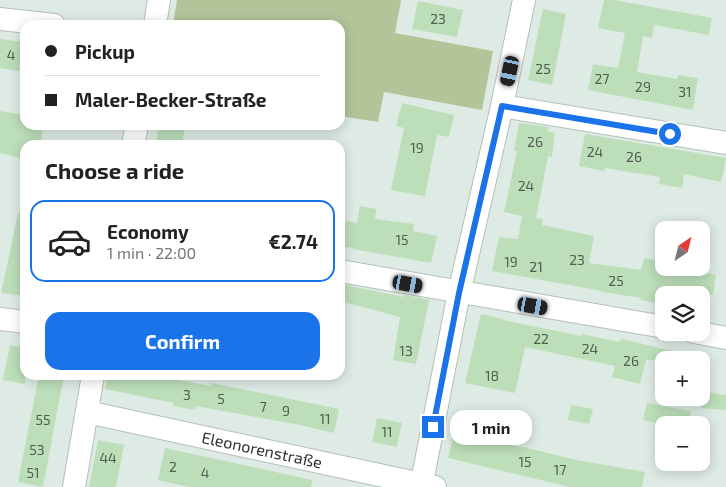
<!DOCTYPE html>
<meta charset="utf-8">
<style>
body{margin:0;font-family:"Exo 2",sans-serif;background:#f2f2f2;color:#222;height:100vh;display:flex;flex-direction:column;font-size:19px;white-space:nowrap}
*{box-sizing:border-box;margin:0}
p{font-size:16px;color:#767676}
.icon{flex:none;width:28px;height:28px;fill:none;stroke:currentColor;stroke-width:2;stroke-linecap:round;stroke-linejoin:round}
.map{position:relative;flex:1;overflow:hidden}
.details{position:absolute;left:20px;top:140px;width:325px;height:240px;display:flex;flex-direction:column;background:#fff;border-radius:15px;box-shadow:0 2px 12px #0003}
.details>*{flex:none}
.hud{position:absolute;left:20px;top:20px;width:325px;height:110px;border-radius:15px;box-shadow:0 2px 12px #0003;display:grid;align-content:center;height:110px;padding:0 25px;background:#fff}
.needle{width:32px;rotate:35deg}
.tools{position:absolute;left:655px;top:221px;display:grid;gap:10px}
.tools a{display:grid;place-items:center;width:55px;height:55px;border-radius:10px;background:#fff;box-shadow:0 2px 12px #0003;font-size:25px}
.end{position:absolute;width:22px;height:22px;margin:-11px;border:6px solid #1a73e8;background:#fff;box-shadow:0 0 0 2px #fff}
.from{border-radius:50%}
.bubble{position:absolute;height:35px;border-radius:15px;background:#fff;box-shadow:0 2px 12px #0003;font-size:16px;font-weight:700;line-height:35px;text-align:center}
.car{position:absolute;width:15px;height:30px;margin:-15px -8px;border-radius:6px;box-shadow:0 0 4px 1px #0007;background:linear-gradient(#222 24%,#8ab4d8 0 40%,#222 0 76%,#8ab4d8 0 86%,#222 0)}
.hud b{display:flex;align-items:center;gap:18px;height:48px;font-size:19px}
.hud b+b{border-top:1px solid #e0e0e0}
.hud i{width:12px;height:12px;background:#222}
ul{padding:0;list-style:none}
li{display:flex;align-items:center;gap:15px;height:82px;margin:0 10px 8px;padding:0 15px;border:2px solid #e0e0e0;border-radius:15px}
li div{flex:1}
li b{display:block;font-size:19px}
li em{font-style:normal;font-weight:700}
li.on{border-color:#1a73e8}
li>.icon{width:45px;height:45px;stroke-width:1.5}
h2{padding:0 25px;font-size:22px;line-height:60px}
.action{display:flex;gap:10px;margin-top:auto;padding:10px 25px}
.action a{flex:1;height:58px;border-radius:15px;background:#1a73e8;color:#fff;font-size:20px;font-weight:700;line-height:58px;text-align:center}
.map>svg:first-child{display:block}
</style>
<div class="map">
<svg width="726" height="487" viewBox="0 0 726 487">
<rect width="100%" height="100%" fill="#deebe4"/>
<path fill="#b4c499" d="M 177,0 L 401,0 L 395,33 L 493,51 L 482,110 L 384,92 L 378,122 L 340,116 L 340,25 L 173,25 Z"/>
<path fill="#bcdeb9" d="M 604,0 L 614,0 L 712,18 L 709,35 L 654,25 L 652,38 L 643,36 L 637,72 L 677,79 L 678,75 L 698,78 L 693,110 L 588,90 L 593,64 L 618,68 L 625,33 L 598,28 Z
M 418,1 L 463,10 L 457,37 L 412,29 Z
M 543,9 L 566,14 L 552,85 L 528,80 Z
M 0,39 L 23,42 L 19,71 L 0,68 Z
M 402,103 L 454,115 L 449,137 L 437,135 L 425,196 L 391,190 L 404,128 L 396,126 Z
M 0,111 L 25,115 L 25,125 L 43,125 L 41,145 L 25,145 L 25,159 L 0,153 Z
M 519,123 L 548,127 L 547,131 L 555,133 L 552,157 L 548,156 L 536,218 L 543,219 L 542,225 L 594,236 L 589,263 L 641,270 L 644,258 L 664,262 L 664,268 L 675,268 L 716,275 L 713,295 L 664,295 L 664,304 L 641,300 L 642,298 L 602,292 L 602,291 L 492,271 L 499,237 L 518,239 L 522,216 L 504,212 L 517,151 L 514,151 Z
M 159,125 L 185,125 L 182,145 L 156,143 Z
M 585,134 L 726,158 L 721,182 L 684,174 L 682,188 L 659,184 L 660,177 L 605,168 L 604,171 L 579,166 Z
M 360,206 L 376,209 L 375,219 L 414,224 L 413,231 L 437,236 L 431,263 L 353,249 L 353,248 L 340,246 L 340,220 L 357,223 Z
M 18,213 L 25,214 L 25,251 L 20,272 L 25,272 L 25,296 L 2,293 L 2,289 Z
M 340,284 L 404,297 L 404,295 L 429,300 L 416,364 L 393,360 L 400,317 L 340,301 Z
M 481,314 L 503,319 L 503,320 L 581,336 L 581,334 L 620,342 L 621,339 L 685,354 L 684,360 L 646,360 L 640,384 L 612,377 L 615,366 L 525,347 L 515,393 L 465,383 Z
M 10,345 L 25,348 L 25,384 L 3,380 Z
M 39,375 L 64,375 L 43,487 L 18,482 Z
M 108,375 L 168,375 L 167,378 L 211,386 L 212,383 L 339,409 L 334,433 L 295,424 L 196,406 L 195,410 L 173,406 L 174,403 L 105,389 Z
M 701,392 L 726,395 L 726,410 L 701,408 Z
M 647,403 L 691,411 L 688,425 L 666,425 L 643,420 Z
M 571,405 L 593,409 L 589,424 L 568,420 Z
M 377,418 L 402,423 L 397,447 L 372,442 Z
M 455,428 L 498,438 L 497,442 L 540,451 L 576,460 L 645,472 L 642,487 L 570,487 L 448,458 Z
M 98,440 L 124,445 L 116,487 L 89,487 Z
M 165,448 L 312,480 L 311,487 L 189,487 L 158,480 Z"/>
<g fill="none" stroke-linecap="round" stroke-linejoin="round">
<defs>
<g id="minor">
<path d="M 0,19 L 54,25"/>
<path d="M 155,25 L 159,0"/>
<path d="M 502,106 L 726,143"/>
<path d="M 133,145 L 137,125"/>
<path d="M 340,271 L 664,327"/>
<path d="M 0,319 L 25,322"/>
<path d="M 694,332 L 726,338"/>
<path id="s1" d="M 87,412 L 435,487"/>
<path d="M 74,487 L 93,375"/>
<path d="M 421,487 L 459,293 L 502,106 L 524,0"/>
</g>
</defs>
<use href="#minor" stroke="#b3c0b8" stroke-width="24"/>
<use href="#minor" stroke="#fff" stroke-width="22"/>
</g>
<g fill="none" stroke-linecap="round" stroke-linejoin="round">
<path stroke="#1a73e8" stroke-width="6" d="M 433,427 L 459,293 L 502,106 L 670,134"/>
</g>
<g text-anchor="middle" stroke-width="4.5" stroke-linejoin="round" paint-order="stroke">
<g font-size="14" fill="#525e52">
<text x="438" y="24">23</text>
<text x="11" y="60">4</text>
<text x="543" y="74">25</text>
<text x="602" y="84">27</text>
<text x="643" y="92">29</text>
<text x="685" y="97">31</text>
<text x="535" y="147">26</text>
<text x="417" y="153">19</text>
<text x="595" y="157">24</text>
<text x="634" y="162">26</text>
<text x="526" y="191">24</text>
<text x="402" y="245">15</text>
<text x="577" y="265">23</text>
<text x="511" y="267">19</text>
<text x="536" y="272">21</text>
<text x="616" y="286">25</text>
<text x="541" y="344">22</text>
<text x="590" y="354">24</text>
<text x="406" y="356">13</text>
<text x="631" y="366">26</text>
<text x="492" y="381">18</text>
<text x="187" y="400">3</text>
<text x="221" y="404">5</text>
<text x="263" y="412">7</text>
<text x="286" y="416">9</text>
<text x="325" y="424">11</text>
<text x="43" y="425">55</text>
<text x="387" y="437">11</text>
<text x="37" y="455">53</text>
<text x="108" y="463">44</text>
<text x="525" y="467">15</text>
<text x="173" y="472">2</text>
<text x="560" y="475">17</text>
<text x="33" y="478">51</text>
<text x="205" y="478">4</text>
</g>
<g font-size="16" fill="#2e3330" stroke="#fff">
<text dy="6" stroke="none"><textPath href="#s1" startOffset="179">Eleonorenstraße</textPath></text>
</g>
</g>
</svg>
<div class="tools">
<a><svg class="needle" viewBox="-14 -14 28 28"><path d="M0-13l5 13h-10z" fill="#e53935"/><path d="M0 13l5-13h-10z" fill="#767676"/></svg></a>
<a><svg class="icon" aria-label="layers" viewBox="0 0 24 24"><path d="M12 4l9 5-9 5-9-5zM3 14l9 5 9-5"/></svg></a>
<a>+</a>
<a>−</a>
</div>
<i class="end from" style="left:670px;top:134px"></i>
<i class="end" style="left:433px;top:427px"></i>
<div class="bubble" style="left:450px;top:410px;width:82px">1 min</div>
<i class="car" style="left:510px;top:71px;rotate:192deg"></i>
<i class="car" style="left:408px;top:284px;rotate:100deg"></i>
<i class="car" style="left:533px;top:306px;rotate:100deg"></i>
<div class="hud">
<b><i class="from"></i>Pickup</b>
<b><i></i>Maler-Becker-Straße</b>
</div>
<section class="details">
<h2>Choose a ride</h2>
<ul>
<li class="on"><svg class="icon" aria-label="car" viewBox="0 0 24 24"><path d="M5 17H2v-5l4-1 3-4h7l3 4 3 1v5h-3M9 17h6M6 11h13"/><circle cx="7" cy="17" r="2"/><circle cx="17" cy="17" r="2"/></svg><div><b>Economy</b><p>1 min · 22:00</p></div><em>€2.74</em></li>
</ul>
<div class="action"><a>Confirm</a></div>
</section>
</div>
